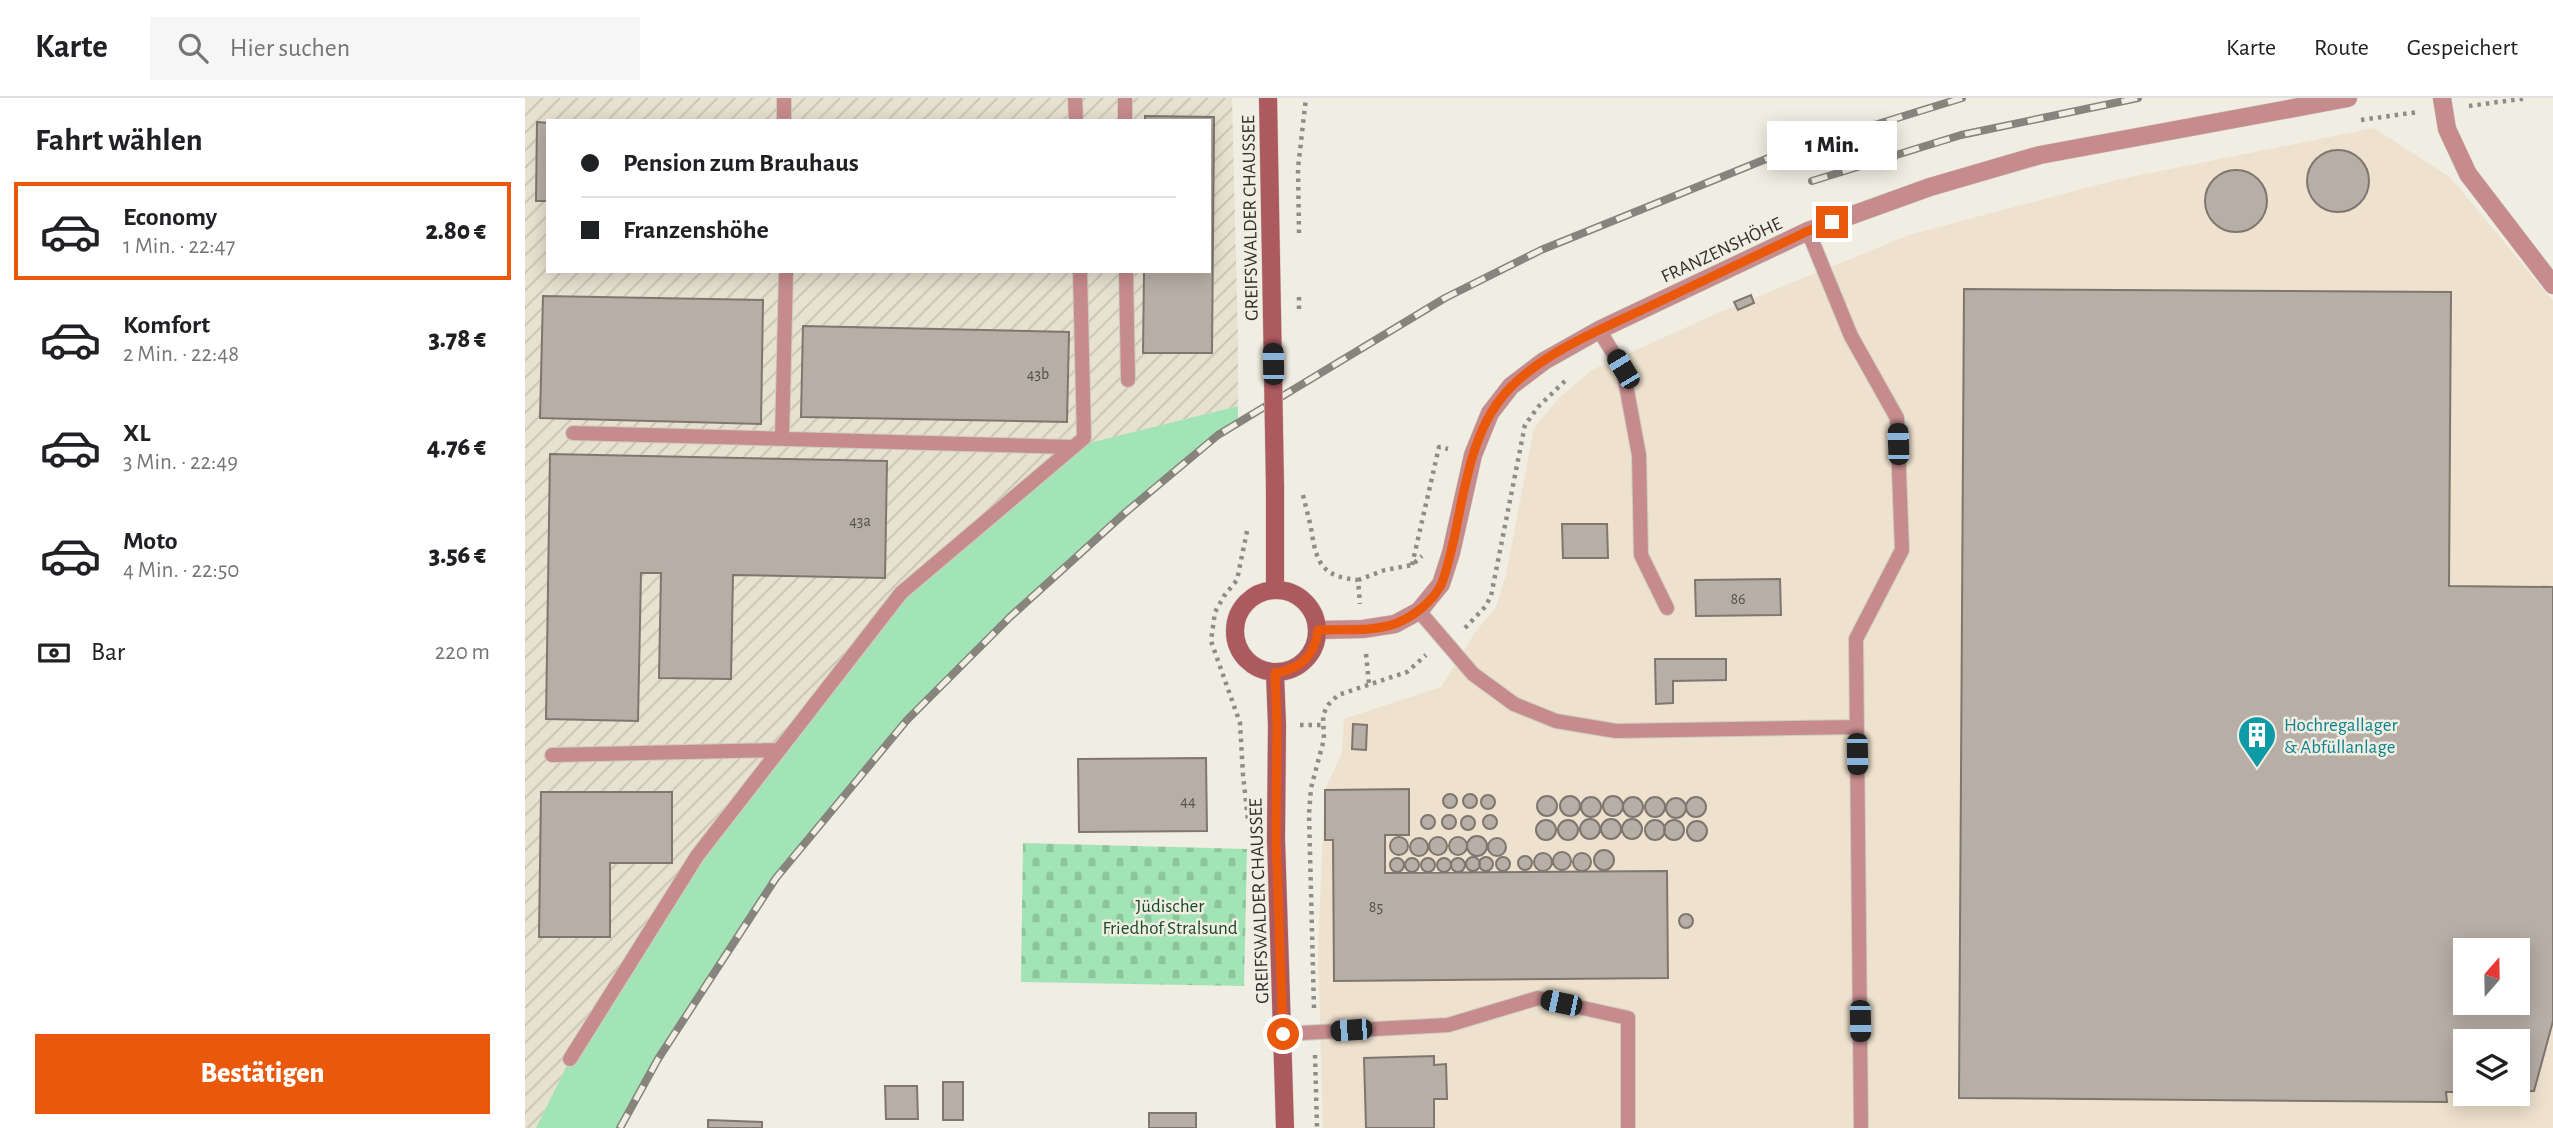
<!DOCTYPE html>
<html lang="de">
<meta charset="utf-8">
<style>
body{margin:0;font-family:"Alegreya Sans",sans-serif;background:#f6f6f6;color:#202124;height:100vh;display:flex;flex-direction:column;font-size:26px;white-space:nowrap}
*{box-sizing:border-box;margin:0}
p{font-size:23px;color:#757577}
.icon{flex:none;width:38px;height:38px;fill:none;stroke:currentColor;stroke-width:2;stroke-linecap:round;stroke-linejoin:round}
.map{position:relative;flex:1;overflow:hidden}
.sheet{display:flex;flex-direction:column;background:#fff;width:525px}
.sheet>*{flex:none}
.guide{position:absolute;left:21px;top:21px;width:665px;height:154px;border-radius:0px;box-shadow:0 4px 18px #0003;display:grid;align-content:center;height:154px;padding:0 35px;background:#fff}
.needle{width:46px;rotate:20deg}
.buttons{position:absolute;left:1928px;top:840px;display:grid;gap:14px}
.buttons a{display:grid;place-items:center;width:77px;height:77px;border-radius:0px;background:#fff;box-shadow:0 4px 18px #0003;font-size:35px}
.end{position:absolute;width:32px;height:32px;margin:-16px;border:9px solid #ea580c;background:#fff;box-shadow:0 0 0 4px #fff}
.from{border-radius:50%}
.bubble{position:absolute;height:49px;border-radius:0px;background:#fff;box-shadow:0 4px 18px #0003;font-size:23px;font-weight:800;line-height:49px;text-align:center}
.car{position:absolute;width:21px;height:42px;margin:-21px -10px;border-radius:9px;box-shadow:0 0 5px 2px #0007;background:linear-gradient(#222 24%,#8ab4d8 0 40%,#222 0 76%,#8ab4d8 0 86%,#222 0)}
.guide b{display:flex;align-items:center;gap:24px;height:66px;font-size:26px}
.guide b+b{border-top:2px solid #e0e0e0}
.guide i{width:18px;height:18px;background:#202124}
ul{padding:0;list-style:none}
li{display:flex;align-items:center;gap:21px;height:98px;margin:0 14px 10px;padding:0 21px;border:4px solid transparent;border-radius:0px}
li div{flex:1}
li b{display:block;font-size:26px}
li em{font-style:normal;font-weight:800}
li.selected{border-color:#ea580c}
li>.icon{width:63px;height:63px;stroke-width:1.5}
h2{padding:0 35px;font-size:32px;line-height:84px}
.pay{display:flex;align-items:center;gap:18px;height:77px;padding:0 35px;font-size:26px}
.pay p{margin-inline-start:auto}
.cta{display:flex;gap:14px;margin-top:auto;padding:14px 35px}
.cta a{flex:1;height:80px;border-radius:0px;background:#ea580c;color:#fff;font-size:28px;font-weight:800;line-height:80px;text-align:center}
header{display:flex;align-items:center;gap:42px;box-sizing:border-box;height:98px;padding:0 35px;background:#fff;border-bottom:2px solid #e0e0e0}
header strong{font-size:33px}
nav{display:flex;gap:38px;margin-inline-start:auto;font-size:24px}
.search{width:490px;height:63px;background:#f6f6f6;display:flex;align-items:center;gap:18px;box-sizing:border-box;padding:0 24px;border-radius:0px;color:#757577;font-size:26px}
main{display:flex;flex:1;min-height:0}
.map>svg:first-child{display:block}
</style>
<header>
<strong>Karte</strong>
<div class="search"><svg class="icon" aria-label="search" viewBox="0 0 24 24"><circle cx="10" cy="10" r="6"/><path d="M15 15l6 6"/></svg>Hier suchen</div>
<nav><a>Karte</a><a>Route</a><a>Gespeichert</a></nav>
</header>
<main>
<section class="sheet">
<h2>Fahrt wählen</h2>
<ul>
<li class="selected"><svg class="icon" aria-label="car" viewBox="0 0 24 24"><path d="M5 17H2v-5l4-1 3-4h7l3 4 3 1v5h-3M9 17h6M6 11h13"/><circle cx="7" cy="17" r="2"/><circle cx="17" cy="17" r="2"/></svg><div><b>Economy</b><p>1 Min. · 22:47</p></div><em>2.80 €</em></li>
<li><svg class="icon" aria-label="car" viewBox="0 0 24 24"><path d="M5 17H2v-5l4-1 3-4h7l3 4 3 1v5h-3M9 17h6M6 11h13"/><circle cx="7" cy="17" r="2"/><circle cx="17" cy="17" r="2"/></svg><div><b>Komfort</b><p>2 Min. · 22:48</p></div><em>3.78 €</em></li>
<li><svg class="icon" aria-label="car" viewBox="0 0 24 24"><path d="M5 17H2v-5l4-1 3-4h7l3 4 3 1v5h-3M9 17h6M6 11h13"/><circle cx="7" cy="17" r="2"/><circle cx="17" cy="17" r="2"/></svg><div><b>XL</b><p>3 Min. · 22:49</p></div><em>4.76 €</em></li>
<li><svg class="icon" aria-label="car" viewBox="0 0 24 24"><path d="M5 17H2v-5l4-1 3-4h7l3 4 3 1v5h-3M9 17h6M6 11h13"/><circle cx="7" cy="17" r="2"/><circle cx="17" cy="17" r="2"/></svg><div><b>Moto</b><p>4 Min. · 22:50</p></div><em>3.56 €</em></li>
</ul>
<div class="pay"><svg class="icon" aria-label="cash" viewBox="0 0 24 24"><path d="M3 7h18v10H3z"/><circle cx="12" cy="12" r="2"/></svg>Bar<p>220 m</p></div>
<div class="cta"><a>Bestätigen</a></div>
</section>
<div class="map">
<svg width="2028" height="1030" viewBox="0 0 2028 1030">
<defs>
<pattern id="industrial-furrows" width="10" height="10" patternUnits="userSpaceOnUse" patternTransform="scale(1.75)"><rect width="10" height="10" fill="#e7e1cf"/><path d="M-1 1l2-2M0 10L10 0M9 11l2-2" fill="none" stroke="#c7c2b2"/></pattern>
<pattern id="cemetery-stones" width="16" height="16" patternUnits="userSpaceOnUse" patternTransform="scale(1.75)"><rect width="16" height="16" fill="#a2e4b5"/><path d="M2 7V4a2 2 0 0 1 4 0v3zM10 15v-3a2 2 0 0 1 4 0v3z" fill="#8cc49c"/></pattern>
</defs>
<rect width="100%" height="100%" fill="#f0ede2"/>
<path fill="#eee1cd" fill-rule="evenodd" d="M 1849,30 L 1926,80 L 2028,203 L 2028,1030 L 798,1030 L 793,850 L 800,691 L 817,655 L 819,621 L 916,589 L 949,536 L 971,509 L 981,477 L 1009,330 L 1035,299 L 1067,272 L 1193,215 L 1384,137 L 1595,81 ZM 1941,852 L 1993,852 L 1993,905 L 1941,905 ZM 1941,943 L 1993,943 L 1993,996 L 1941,996 Z"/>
<path fill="url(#industrial-furrows)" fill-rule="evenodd" d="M 0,0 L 707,0 L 713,246 L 713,308 L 548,349 L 45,961 L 11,1030 L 0,1030 ZM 23,23 L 684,23 L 684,173 L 23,173 Z"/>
<path fill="#a2e4b5" d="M 713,308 L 713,320 L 601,414 L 485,519 L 382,622 L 251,780 L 133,961 L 95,1030 L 11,1030 L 45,961 L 172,758 L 376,495 L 548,349 Z"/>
<path fill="url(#cemetery-stones)" d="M 498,745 L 722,751 L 719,888 L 496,884 Z"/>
<path fill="#b7aea6" stroke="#7e766f" stroke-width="2" fill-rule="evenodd" d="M 620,18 L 689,19 L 687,255 L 618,255 L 619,173 L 684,173 L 684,23 L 620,23 Z
M 12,24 L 23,25 L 23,103 L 11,103 Z
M1782 83a31 31 0 1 1 62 0a31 31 0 1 1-62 0Z
M1680 103a31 31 0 1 1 62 0a31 31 0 1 1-62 0Z
M 1439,191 L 1926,194 L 1924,488 L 2028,489 L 2028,923 L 2009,993 L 1993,993 L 1993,943 L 1941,943 L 1941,994 L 1921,994 L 1922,1004 L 1434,1000 ZM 1941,852 L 1993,852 L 1993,905 L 1941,905 Z
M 1226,197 L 1229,205 L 1213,212 L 1209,204 Z
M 18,198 L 238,202 L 236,326 L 15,320 Z
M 278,228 L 544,234 L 542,324 L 276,319 Z
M 25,356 L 362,363 L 360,480 L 208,477 L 206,581 L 134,580 L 136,475 L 116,475 L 113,623 L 21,621 Z
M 1037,426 L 1082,426 L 1083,460 L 1038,460 Z
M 1255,481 L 1256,517 L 1171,518 L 1170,482 Z
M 1130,561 L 1201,561 L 1201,582 L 1148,583 L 1148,605 L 1131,606 Z
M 828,626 L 842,627 L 841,652 L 827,651 Z
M 681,660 L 682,733 L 554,734 L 553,661 Z
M 884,691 L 884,737 L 860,737 L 860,775 L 1142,773 L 1143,880 L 809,883 L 808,742 L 800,742 L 800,692 Z
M 16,694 L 147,694 L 147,765 L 85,765 L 85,839 L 14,839 Z
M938 703a7 7 0 1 1 14 0a7 7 0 1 1-14 0Z
M918 703a7 7 0 1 1 14 0a7 7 0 1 1-14 0Z
M956 704a7 7 0 1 1 14 0a7 7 0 1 1-14 0Z
M1078 708a10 10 0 1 1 20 0a10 10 0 1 1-20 0Z
M1012 708a10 10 0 1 1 20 0a10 10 0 1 1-20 0Z
M1035 708a10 10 0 1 1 20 0a10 10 0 1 1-20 0Z
M1161 709a10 10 0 1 1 20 0a10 10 0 1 1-20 0Z
M1098 709a10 10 0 1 1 20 0a10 10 0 1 1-20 0Z
M1056 709a10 10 0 1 1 20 0a10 10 0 1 1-20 0Z
M1120 709a10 10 0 1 1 20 0a10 10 0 1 1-20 0Z
M1141 710a10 10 0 1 1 20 0a10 10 0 1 1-20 0Z
M958 724a7 7 0 1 1 14 0a7 7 0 1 1-14 0Z
M896 724a7 7 0 1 1 14 0a7 7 0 1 1-14 0Z
M917 724a7 7 0 1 1 14 0a7 7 0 1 1-14 0Z
M936 725a7 7 0 1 1 14 0a7 7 0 1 1-14 0Z
M1076 731a10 10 0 1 1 20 0a10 10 0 1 1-20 0Z
M1097 731a10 10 0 1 1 20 0a10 10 0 1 1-20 0Z
M1055 731a10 10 0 1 1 20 0a10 10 0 1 1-20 0Z
M1120 732a10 10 0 1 1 20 0a10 10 0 1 1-20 0Z
M1139 732a10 10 0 1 1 20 0a10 10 0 1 1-20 0Z
M1011 732a10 10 0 1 1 20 0a10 10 0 1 1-20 0Z
M1033 732a10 10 0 1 1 20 0a10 10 0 1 1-20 0Z
M1162 733a10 10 0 1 1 20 0a10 10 0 1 1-20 0Z
M942 748a10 10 0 1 1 20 0a10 10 0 1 1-20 0Z
M924 748a9 9 0 1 1 18 0a9 9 0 1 1-18 0Z
M904 748a9 9 0 1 1 18 0a9 9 0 1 1-18 0Z
M865 748a9 9 0 1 1 18 0a9 9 0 1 1-18 0Z
M963 749a9 9 0 1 1 18 0a9 9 0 1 1-18 0Z
M885 749a9 9 0 1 1 18 0a9 9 0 1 1-18 0Z
M1069 762a10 10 0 1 1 20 0a10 10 0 1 1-20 0Z
M1028 763a9 9 0 1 1 18 0a9 9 0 1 1-18 0Z
M1009 764a9 9 0 1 1 18 0a9 9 0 1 1-18 0Z
M1048 764a9 9 0 1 1 18 0a9 9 0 1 1-18 0Z
M993 765a7 7 0 1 1 14 0a7 7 0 1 1-14 0Z
M954 766a7 7 0 1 1 14 0a7 7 0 1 1-14 0Z
M971 766a7 7 0 1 1 14 0a7 7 0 1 1-14 0Z
M941 766a7 7 0 1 1 14 0a7 7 0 1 1-14 0Z
M926 767a7 7 0 1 1 14 0a7 7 0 1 1-14 0Z
M896 767a7 7 0 1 1 14 0a7 7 0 1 1-14 0Z
M912 767a7 7 0 1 1 14 0a7 7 0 1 1-14 0Z
M880 767a7 7 0 1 1 14 0a7 7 0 1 1-14 0Z
M865 767a7 7 0 1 1 14 0a7 7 0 1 1-14 0Z
M1154 823a7 7 0 1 1 14 0a7 7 0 1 1-14 0Z
M 909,958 L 909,967 L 921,966 L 922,1001 L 909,1001 L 909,1030 L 841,1030 L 839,960 Z
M 418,984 L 438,984 L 438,1022 L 418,1022 Z
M 360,988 L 392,988 L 393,1021 L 361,1021 Z
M 624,1015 L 671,1015 L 671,1030 L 624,1030 Z
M 183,1022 L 237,1024 L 237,1030 L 183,1030 Z"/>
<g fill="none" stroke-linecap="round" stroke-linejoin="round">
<defs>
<path id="lane" d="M 259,0 L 259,23
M 550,0 L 551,23
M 600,0 L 600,23
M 1283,133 L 1326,238 L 1372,320 L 1377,452 L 1331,541 L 1336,1030
M 601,173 L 603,282
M 1074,232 L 1098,271 L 1114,357 L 1116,457 L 1142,510
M 48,335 L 548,349
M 257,341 L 261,173
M 894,513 L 948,576 L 989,606 L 1031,623 L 1091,633 L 1331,629
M 27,657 L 254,652
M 758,936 L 923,927 L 1013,900 L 1103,920 L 1103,1030
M 45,961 L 172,758 L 376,495 L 559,340 L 555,173"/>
<path id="street" d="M 1917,0 L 1922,31 L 1943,76 L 2028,187
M 793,532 L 838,531 L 870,526 L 894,513 L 916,486 L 926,455 L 948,357 L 965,315 L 986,288 L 1019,263 L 1074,232 L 1283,133 L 1405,89 L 1515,57 L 1823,0"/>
<path id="secondary" d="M 743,0 L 747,217
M710 533a41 41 0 1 1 82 0a41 41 0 1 1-82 0Z
M 750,492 L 750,390
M 750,575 L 752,627 L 751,741 L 760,1030"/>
</defs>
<use href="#lane" stroke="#cecbc1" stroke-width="16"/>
<use href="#street" stroke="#cecbc1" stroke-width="19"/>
<use href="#secondary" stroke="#cecbc1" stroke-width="19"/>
<path stroke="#8f8d85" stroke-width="4.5" stroke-dasharray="3.5 5" stroke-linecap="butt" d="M 1944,8 L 2003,0
M 1836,22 L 1893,14
M 774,135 L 773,70 L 781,0
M 778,397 C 781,410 785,423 787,436 C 792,468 800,479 833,482 L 835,506
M 722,433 L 712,482 L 699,498 L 690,514 L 686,543 L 715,625 L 718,677 L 723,722
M 887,467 L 914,349 L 923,351
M 833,482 L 860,472 L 887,467 L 897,458
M 940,530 L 960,509 L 966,498 L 1000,327 L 1013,309 L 1042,281
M 841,556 L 844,586
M 775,627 L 799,627
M 789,910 L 784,716 L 786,690 L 799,641 L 798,617 L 803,607 L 813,597 L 882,574 L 901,557
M 790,957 L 792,1030"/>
<use href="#lane" stroke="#c68b8d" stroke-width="14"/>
<use href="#street" stroke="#c68b8d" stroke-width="18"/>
<use href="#secondary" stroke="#ad5a5f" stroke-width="18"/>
<defs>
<path id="rail" d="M 1287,83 L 1436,37 L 1613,0
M 95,1030 L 133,961 L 251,780 L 382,622 L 485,519 L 601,414 L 693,337 L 920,200 L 1016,152 L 1246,59 L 1437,0"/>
</defs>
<use href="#rail" stroke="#86847d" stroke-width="8"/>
<use href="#rail" stroke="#f0ede2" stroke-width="5" stroke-dasharray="16" stroke-linecap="butt"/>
<defs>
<path id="secondary-bridge" d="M 747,217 L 750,390"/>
</defs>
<use href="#secondary-bridge" stroke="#cecbc1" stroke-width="19" stroke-linecap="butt"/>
<path stroke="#8f8d85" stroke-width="4.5" stroke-dasharray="3.5 5" stroke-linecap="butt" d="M 774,211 L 774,198"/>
<use href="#secondary-bridge" stroke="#ad5a5f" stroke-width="18"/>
</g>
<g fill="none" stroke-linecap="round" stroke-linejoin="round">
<path stroke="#ea580c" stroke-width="9" d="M 758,936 L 751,741 L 752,627 L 750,575 C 776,571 790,558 793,532 C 818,531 849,534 872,525 C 889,518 907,504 916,487 C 922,473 925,456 929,441 C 940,389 947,328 986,289 C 1019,255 1076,231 1119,211 C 1173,185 1228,159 1283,133 L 1307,124"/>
</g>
<defs>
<symbol id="building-pin" viewBox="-11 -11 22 30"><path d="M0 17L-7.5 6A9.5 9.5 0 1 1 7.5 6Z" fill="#0f9aa8" stroke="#f0ede2"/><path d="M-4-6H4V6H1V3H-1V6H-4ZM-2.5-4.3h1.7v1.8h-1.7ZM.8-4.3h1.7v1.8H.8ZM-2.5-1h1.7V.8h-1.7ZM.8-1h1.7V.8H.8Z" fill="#fff"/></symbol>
</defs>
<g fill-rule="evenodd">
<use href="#building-pin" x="1710" y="615" width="44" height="60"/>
</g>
<g text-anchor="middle" stroke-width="5" stroke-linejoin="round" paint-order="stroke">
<g font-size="16" fill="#53504b">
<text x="513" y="281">43b</text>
<text x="335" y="428">43a</text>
<text x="1213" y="506">86</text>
<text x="663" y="708">44</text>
<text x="851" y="814">85</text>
</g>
<g font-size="19" fill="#32312d" stroke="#f0ede2">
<text transform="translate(724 120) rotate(-91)" y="7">GREIFSWALDER CHAUSSEE</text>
<text transform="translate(1196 151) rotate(-25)" y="7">FRANZENSHÖHE</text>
<text transform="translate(733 803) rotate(-92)" y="7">GREIFSWALDER CHAUSSEE</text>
</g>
<g font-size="19" fill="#0d838f" stroke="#f0ede2" text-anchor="start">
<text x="1759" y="633">Hochregallager<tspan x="1759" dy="22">&amp; Abfüllanlage</tspan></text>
</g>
<g font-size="19" fill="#184c2c" stroke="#f0ede2">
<text x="645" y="814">Jüdischer<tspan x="645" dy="22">Friedhof Stralsund</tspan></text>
</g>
</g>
</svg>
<div class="buttons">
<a><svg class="needle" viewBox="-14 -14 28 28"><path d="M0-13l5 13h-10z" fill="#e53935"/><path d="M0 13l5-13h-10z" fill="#757577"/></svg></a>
<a><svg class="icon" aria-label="layers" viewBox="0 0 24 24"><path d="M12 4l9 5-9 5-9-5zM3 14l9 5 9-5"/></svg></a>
</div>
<i class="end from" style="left:758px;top:936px"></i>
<i class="end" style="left:1307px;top:124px"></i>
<div class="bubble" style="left:1242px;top:23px;width:130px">1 Min.</div>
<i class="car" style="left:748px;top:266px;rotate:359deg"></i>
<i class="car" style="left:1098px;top:271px;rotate:329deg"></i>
<i class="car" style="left:1373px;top:346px;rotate:358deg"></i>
<i class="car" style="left:1332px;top:656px;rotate:179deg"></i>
<i class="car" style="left:1036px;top:905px;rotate:282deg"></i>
<i class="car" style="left:1335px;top:923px;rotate:179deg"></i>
<i class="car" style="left:826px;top:932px;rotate:266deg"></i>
<div class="guide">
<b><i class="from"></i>Pension zum Brauhaus</b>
<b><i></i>Franzenshöhe</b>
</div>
</div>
</main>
